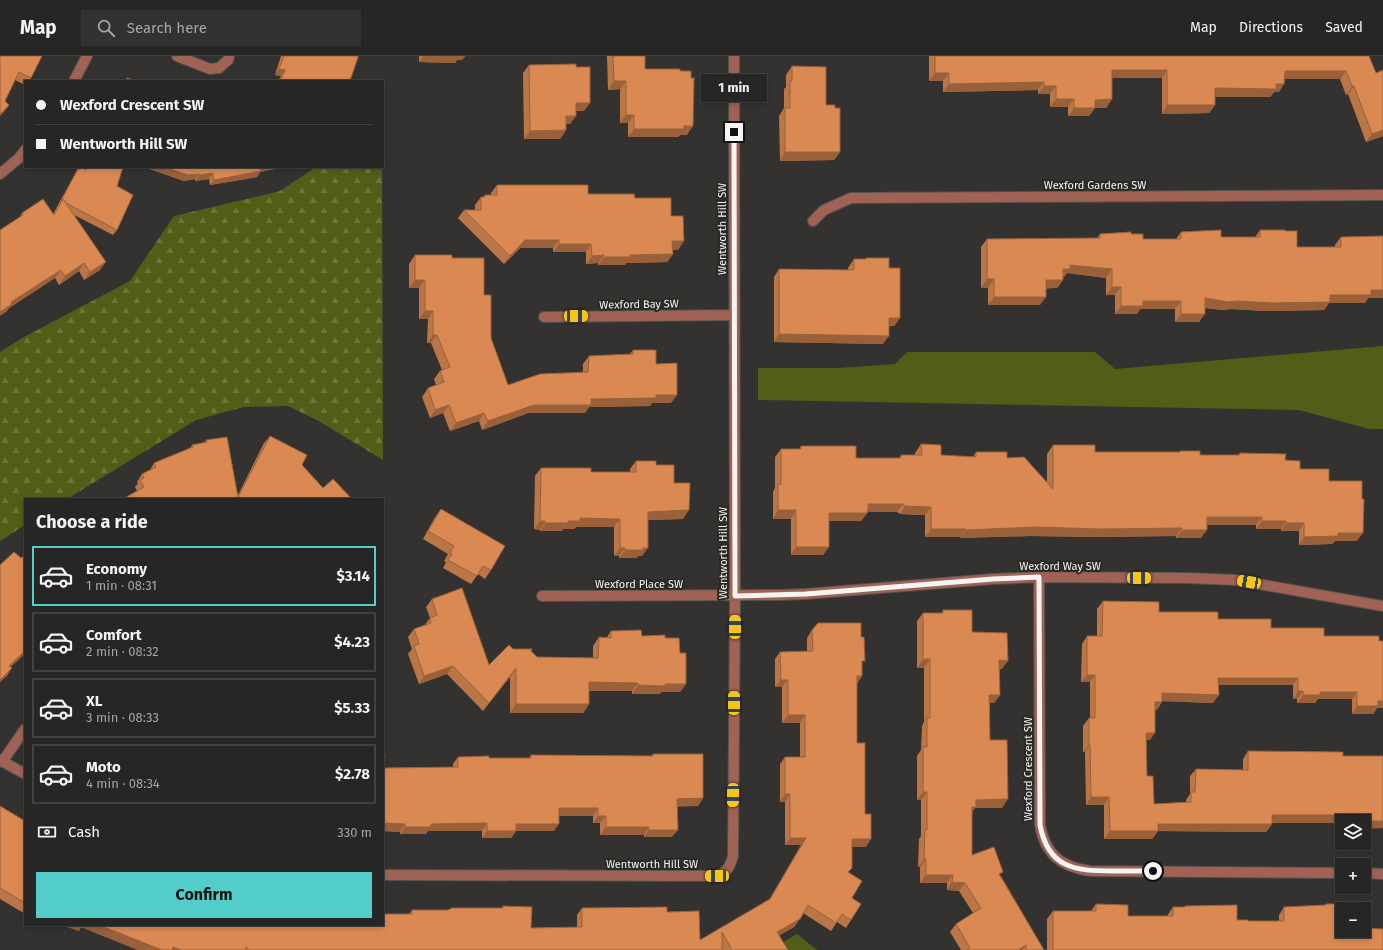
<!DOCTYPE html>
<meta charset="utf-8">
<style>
body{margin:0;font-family:"Fira Sans",sans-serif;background:#323231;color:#f1f3f6;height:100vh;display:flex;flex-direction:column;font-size:15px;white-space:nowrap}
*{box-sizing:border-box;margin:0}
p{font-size:13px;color:#a4a5a6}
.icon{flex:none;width:22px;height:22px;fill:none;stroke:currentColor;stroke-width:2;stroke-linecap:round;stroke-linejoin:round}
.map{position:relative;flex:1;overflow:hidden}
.side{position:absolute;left:24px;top:442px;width:360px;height:428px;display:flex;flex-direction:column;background:#262624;border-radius:0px;box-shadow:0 2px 6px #0003,0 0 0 1px #424341}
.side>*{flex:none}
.top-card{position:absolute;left:24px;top:24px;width:360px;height:88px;border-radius:0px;box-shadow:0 2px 6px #0003,0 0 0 1px #424341;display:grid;align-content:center;height:88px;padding:0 12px;background:#262624}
.controls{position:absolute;left:1335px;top:758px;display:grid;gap:8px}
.controls a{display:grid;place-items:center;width:36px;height:36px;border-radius:0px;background:#262624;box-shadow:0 2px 6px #0003,0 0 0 1px #424341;font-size:20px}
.end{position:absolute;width:18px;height:18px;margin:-9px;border:5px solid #f5f4f3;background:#111;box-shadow:0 0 0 2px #111}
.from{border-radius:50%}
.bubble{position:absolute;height:28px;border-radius:0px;background:#262624;box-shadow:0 2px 6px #0003,0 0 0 1px #424341;font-size:13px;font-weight:700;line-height:28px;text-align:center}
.car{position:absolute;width:12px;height:24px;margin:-12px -6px;border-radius:5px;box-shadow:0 0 3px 1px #0007;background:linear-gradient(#f5c518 24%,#345 0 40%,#f5c518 0 76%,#345 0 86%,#f5c518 0)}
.top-card b{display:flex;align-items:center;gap:14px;height:38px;font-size:15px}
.top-card b+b{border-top:1px solid #424341}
.top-card i{width:10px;height:10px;background:#f1f3f6}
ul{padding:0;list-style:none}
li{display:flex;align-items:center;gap:12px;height:60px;margin:0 8px 6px;padding:0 4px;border:2px solid #424341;border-radius:0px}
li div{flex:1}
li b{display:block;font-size:15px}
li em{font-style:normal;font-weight:700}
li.on{border-color:#53cdc9}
li>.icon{width:36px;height:36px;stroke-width:1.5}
h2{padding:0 12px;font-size:18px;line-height:48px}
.pay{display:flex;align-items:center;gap:10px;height:44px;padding:0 12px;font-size:15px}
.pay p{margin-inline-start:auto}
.button{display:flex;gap:8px;margin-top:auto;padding:8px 12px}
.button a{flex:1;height:46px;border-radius:0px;background:#53cdc9;color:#111;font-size:16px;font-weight:700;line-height:46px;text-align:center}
header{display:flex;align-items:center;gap:24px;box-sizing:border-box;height:56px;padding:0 20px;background:#262624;border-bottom:1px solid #424341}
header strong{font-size:19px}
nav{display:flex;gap:22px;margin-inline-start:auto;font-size:14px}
.search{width:280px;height:36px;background:#323231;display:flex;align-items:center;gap:10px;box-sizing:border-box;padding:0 14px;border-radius:0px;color:#a4a5a6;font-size:15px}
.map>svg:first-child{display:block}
</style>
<header>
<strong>Map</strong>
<div class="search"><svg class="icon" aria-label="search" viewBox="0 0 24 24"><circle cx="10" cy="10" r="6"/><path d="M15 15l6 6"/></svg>Search here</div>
<nav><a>Map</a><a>Directions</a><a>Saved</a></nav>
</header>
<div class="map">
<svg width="1383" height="894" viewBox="0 0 1383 894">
<defs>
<pattern id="forest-firs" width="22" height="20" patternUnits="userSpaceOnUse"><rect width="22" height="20" fill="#545d17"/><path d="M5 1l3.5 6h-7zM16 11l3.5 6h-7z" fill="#6d7539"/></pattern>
</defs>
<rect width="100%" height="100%" fill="#333230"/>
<path fill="url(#forest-firs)" d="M 316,111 L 382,111 L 383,404 L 317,364 L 288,350 L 244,351 L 196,364 L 67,443 L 25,443 L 25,469 L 0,485 L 0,296 L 24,281 L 130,225 L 174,160 L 280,135 Z"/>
<path fill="#545d17" d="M 1383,290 L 1383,373 L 1369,373 L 1299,354 L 758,344 L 758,312 L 839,312 L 895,308 L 907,296 L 1095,296 L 1115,313 Z
M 797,878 L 817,894 L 781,894 L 778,889 Z"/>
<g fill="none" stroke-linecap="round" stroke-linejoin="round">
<defs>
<path id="minor" d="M 177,0 L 210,13 L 219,12 L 228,4 L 229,0
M 74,25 L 87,0
M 0,118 L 19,102 L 25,94
M 813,165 L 824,154 L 851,142 L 1383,139
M 544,261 L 734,259
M 1039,521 L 1040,769 C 1045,798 1061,811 1090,815 L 1342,817
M 542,540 L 779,539 L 805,538 L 993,523 L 1039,521 L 1188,522 L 1236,524 L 1383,550
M 0,704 L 25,718
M 2,706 L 25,673
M 1364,817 L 1383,818
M 383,819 L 717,820 C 727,816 730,811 733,800 L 735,540 L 734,0"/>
</defs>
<use href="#minor" stroke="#52514f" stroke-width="12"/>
<use href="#minor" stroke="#9f6255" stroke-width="10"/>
</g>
<path fill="#bb7647" d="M 0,0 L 31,22 L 29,25 L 25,25 L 25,29 L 15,24 L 5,45 L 9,49 L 4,56 Z
M 281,0 L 358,0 L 351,22 L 349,25 L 278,25 L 281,20 L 275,19 Z
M 419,0 L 465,0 L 462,4 L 457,4 L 455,7 L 419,6 Z
M 607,0 L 645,0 L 645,13 L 687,79 L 680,79 L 678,81 L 628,81 L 628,67 L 620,67 L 620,33 L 608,34 Z
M 929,0 L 1369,0 L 1383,80 L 1366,86 L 1348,38 L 1346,39 L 1340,23 L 1285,23 L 1279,36 L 1274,36 L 1270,41 L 1215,41 L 1215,49 L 1209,57 L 1162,58 L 1162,22 L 1112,22 L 1112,43 L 1106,52 L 1095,52 L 1089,60 L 1068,60 L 1068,51 L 1050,51 L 1050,38 L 1038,38 L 1038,34 L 943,36 L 943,25 L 929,25 Z
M 529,9 L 576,11 L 584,55 L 576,55 L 570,68 L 566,68 L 566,74 L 560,83 L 524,83 L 523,17 Z
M 792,10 L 826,49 L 835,52 L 840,96 L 834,104 L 780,105 L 779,60 L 784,52 L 784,33 L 786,31 L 786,19 Z
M 79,111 L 84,113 L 85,111 L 123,111 L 117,130 L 117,174 L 113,179 L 74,159 L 100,214 L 84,224 L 79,215 L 59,229 L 55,222 L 9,252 L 6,256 L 19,162 L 22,157 L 53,158 L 76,116 Z
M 144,111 L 276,111 L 274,113 L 260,116 L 257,121 L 210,129 L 209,123 L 195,125 L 195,123 L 184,125 Z
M 497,129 L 635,142 L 671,160 L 678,194 L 673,194 L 673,198 L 667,206 L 626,207 L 625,209 L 598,209 L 598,207 L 586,208 L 586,196 L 553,196 L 553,192 L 520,192 L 504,208 L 458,162 L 464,154 L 475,154 L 475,149 L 481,141 L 483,141 L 485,139 L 491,139 L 491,137 Z
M 1260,174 L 1285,175 L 1297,191 L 1335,191 L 1335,189 L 1341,181 L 1368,242 L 1365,247 L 1329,247 L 1324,254 L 1266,255 L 1231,253 L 1222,254 L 1205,252 L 1199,266 L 1175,266 L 1175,253 L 1140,253 L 1137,258 L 1115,258 L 1115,239 L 1106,239 L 1106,222 L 1067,217 L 1064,221 L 1063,221 L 1063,224 L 1057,232 L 1046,232 L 1040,249 L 988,249 L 988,232 L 981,232 L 981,191 L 987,183 L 1097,182 L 1100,178 L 1131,178 L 1143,183 L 1176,183 L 1181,176 L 1221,181 L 1255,181 Z
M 415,199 L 452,202 L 484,239 L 491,282 L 508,329 L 583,316 L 583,308 L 589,300 L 630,298 L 633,294 L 656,308 L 671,347 L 652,347 L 650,350 L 589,351 L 585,357 L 528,357 L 482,374 L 479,365 L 450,375 L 443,357 L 430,362 L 422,341 L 428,332 L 436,329 L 434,323 L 440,315 L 442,314 L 431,287 L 427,287 L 428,263 L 419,263 L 419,232 L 409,232 L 409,208 Z
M 866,202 L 889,212 L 900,262 L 894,270 L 889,270 L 883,288 L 774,286 L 774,221 L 779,213 L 848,214 L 848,212 L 854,203 L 865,203 Z
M 270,380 L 302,409 L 323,432 L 352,443 L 123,443 L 137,435 L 135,431 L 138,427 L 137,426 L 142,418 L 150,414 L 154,407 L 190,392 L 192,389 L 204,387 L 206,384 L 238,439 L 264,387 Z
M 921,388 L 941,399 L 973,401 L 976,396 L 1007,402 L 1047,426 L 1047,398 L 1053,389 L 1095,396 L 1180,396 L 1180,395 L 1200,399 L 1238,399 L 1240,397 L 1285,404 L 1300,413 L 1329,425 L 1357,485 L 1335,485 L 1332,488 L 1299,489 L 1299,475 L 1281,475 L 1281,473 L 1256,473 L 1256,469 L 1207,469 L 1201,482 L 1176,482 L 1176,480 L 1095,481 L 1029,480 L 960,482 L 960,481 L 925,481 L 925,459 L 900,458 L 897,456 L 868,456 L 861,465 L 829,465 L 823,499 L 791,499 L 791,463 L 773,463 L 773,436 L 775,432 L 775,401 L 781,393 L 799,393 L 801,390 L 856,402 L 899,402 L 901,399 L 915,399 L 915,397 Z
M 636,405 L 656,409 L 674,427 L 683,463 L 648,464 L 642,500 L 638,500 L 637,502 L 619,502 L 619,500 L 614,500 L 614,471 L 576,471 L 574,473 L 563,473 L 562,475 L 540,475 L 540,474 L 534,473 L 535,420 L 541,412 L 591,416 L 630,416 L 630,413 Z
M 441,453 L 491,514 L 485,523 L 478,518 L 471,528 L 443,512 L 446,506 L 444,505 L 448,498 L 423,483 L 435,461 Z
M 432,543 L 489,609 L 513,593 L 531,595 L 537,601 L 593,602 L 593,590 L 599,581 L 607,581 L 611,575 L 642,580 L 665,582 L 680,597 L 686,628 L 680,636 L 661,636 L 660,638 L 632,638 L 632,635 L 589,635 L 589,648 L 583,657 L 510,657 L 510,621 L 483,655 L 447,618 L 419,628 L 408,598 L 412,593 L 408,581 L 414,573 L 424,570 L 430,562 L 426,551 Z
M 1103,545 L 1159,556 L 1218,563 L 1271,572 L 1324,580 L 1383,652 L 1377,652 L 1373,658 L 1352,658 L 1352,643 L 1318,643 L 1315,647 L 1297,647 L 1297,643 L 1293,643 L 1293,629 L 1219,629 L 1213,647 L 1162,645 L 1157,654 L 1155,654 L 1150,684 L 1146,684 L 1147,720 L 1154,748 L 1186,746 L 1186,744 L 1190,738 L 1190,720 L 1196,713 L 1243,714 L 1243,703 L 1248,695 L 1343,700 L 1364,765 L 1342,765 L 1342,767 L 1272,767 L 1272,768 L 1266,776 L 1158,775 L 1152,783 L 1104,783 L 1104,749 L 1086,749 L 1085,696 L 1083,696 L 1083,670 L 1089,662 L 1090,662 L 1090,626 L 1081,626 L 1082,588 L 1087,580 L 1097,580 L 1097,553 Z
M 943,554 L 972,576 L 1002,613 L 999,613 L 1000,639 L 994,647 L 990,647 L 990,684 L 1002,752 L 975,752 L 972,755 L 972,799 L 1001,820 L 1044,894 L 961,894 L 950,876 L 956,868 L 973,857 L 959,835 L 947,834 L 947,827 L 920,827 L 920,811 L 918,811 L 919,783 L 921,780 L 921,744 L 917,744 L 917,700 L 921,694 L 922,670 L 924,666 L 924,612 L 917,612 L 917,565 L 923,557 L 942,557 Z
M 812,574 L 862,609 L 862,620 L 857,627 L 857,687 L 865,758 L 866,791 L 852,791 L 849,816 L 852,842 L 851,864 L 846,872 L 837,866 L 831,875 L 803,857 L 794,871 L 779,879 L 788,894 L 722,894 L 722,893 L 722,894 L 138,894 L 81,871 L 79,875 L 62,869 L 383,869 L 409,858 L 412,854 L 450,854 L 451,852 L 502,852 L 503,850 L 531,872 L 577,871 L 577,859 L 582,852 L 667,856 L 700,884 L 769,844 L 801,789 L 785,789 L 785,746 L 780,746 L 780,708 L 785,701 L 800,701 L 800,667 L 782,667 L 782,631 L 775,631 L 775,603 L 780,596 L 807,595 L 807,582 Z
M 653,698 L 703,742 L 698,750 L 677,750 L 672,781 L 644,781 L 644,779 L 600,779 L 600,767 L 593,767 L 593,760 L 559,760 L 554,775 L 516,775 L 511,782 L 482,782 L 482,775 L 428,775 L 426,778 L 400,778 L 400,776 L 383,775 L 383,699 L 384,712 L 453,711 L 453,708 L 458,701 L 489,702 L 529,702 L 531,699 L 651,700 Z
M 0,750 L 25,765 L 25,857 L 22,856 L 0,843 Z
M 1096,848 L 1128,860 L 1167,860 L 1173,851 L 1184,851 L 1185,850 L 1237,864 L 1248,865 L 1279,865 L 1279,859 L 1284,851 L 1325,849 L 1326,848 L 1342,875 L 1383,894 L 1047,894 L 1047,863 L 1053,855 L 1091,855 Z"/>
<path fill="#99603a" d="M 423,0 L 465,0 L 462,4 L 457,4 L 455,7 L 419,6 Z
M 279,13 L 285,14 L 281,20 L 275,19 Z
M 1112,14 L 1167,14 L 1162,22 L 1106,22 Z
M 1285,15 L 1346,15 L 1340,23 L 1279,23 Z
M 935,17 L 949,17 L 943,25 L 929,25 Z
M 614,25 L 626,25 L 620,33 L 608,34 Z
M 1044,26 L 1038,34 L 943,36 L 949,28 Z
M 1276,28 L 1284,28 L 1279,36 L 1274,36 L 1270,41 L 1209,41 L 1215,32 Z
M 1044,30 L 1056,30 L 1050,38 L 1038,38 Z
M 1352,30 L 1354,30 L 1348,38 L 1346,39 Z
M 1056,43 L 1074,43 L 1068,51 L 1050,51 Z
M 1112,43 L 1106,52 L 1089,52 L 1095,44 Z
M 576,47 L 590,47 L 584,55 L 570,55 Z
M 9,49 L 4,56 L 0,60 L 0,58 Z
M 1167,49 L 1215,49 L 1209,57 L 1162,58 Z
M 1074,52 L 1095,52 L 1089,60 L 1068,60 Z
M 626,59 L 634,59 L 628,67 L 620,67 Z
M 566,60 L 576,60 L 570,68 L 560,68 Z
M 684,70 L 693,70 L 687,79 L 680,79 L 678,81 L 628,81 L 634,73 Z
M 566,74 L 560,83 L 524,83 L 530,75 Z
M 1383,74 L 1383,80 L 1366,86 L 1372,78 Z
M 785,96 L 840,96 L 834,104 L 780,105 Z
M 144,111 L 164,111 L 199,118 L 195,123 L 184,125 Z
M 260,111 L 276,111 L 274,113 L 260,116 L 257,121 L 210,129 L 214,124 Z
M 213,117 L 209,123 L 195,125 L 199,119 Z
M 525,184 L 559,184 L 553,192 L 520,192 L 504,208 L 510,200 Z
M 672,185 L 684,185 L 678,194 L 667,194 Z
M 559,188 L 591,188 L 586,196 L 553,196 Z
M 673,198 L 667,206 L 626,207 L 625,209 L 598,209 L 604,201 L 630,199 Z
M 604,199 L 598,207 L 586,208 L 592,200 Z
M 106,206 L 100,214 L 84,224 L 90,216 Z
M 84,207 L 79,215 L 59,229 L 65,220 Z
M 1070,209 L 1112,213 L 1106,222 L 1067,217 L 1064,221 L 1057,221 L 1063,213 Z
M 61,214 L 55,222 L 9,252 L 6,256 L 0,260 L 0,256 L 11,246 Z
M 987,223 L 994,223 L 988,232 L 981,232 Z
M 415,224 L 425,224 L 419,232 L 409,232 Z
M 1046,224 L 1063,224 L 1057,232 L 1040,233 Z
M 1112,231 L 1121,231 L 1115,239 L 1106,239 Z
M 1371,234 L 1383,234 L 1383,242 L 1368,242 L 1365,247 L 1329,247 L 1324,254 L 1266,255 L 1231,253 L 1222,254 L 1199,251 L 1205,242 L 1237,245 L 1330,239 Z
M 994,241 L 1046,241 L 1040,249 L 988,249 Z
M 1143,245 L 1181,245 L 1175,253 L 1140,253 L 1137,258 L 1115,258 L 1121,250 Z
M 425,255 L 433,255 L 428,263 L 419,263 Z
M 1181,258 L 1205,258 L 1199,266 L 1175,266 Z
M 889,262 L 900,262 L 894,270 L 883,270 Z
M 779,278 L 889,280 L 883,288 L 774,286 Z
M 433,279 L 437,279 L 431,287 L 427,287 Z
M 656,339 L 677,339 L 671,347 L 652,347 L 650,350 L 589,351 L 585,357 L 528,357 L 482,374 L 488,365 L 534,349 L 591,343 Z
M 449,349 L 443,357 L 430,362 L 435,354 Z
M 484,357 L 479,365 L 450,375 L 456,367 Z
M 868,448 L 903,448 L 897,456 L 868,456 L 861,465 L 823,465 L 829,457 Z
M 905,450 L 931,451 L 925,459 L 900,458 Z
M 689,454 L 683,463 L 642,464 L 648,456 Z
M 778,454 L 796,454 L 791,463 L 773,463 Z
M 1207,461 L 1262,461 L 1256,469 L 1201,469 Z
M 580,462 L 620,463 L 614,471 L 576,471 L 574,473 L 563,473 L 562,475 L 540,475 L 545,467 L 568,465 Z
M 540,465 L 545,465 L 540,474 L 534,473 Z
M 1262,465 L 1286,465 L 1281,473 L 1256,473 Z
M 1286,467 L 1304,467 L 1299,475 L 1281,475 Z
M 1035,471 L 1182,472 L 1176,480 L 1095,481 L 1029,480 L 960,482 L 966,474 Z
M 931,473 L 966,473 L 960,481 L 925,481 Z
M 1182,474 L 1207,474 L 1201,482 L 1176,482 Z
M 1338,477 L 1363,477 L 1357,485 L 1335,485 L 1332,488 L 1299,489 L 1304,481 Z
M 796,491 L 829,491 L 823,499 L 791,499 Z
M 620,492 L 625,492 L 619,500 L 614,500 Z
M 643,492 L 648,492 L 642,500 L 638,500 L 637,502 L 619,502 L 625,494 Z
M 25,595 L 25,598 L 4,617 L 9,610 Z
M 923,603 L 930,603 L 924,612 L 917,612 Z
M 999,604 L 1008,605 L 1002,613 L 993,613 Z
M 453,610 L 447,618 L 419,628 L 424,620 Z
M 12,612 L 7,620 L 0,626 L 0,624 Z
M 516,612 L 510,621 L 483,655 L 489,647 Z
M 1087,619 L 1095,619 L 1090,626 L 1081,626 Z
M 857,620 L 862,620 L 856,628 Z
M 1218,622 L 1298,622 L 1293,629 L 1213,629 Z
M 781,624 L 788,624 L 782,631 L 775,631 Z
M 589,626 L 638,627 L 632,635 L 583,635 Z
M 665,628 L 686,628 L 680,636 L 661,636 L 660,638 L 632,638 L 638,629 Z
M 1298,635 L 1303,635 L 1297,643 L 1293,643 Z
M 1320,636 L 1357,636 L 1352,643 L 1318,643 L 1315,647 L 1297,647 L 1303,639 Z
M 1162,637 L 1219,639 L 1213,647 L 1157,645 Z
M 989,639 L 1000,639 L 994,647 L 984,647 Z
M 1378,645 L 1383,645 L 1383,652 L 1377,652 L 1373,658 L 1352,658 L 1357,650 Z
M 1155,646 L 1162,646 L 1157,654 L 1150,654 Z
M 516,648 L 589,648 L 583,657 L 510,657 Z
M 788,659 L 805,659 L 800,667 L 782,667 Z
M 1146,677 L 1155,677 L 1150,684 L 1141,684 Z
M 1089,689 L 1090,689 L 1085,696 L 1083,696 Z
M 923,736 L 927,736 L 921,744 L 917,744 Z
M 785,738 L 790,738 L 785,746 L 780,746 Z
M 1091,741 L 1109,741 L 1104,749 L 1086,749 Z
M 703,742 L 698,750 L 672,751 L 677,743 Z
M 1008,743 L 1002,752 L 975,752 L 970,759 L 967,759 L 976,744 Z
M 559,752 L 598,752 L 593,760 L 554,760 Z
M 1272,759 L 1350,759 L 1346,765 L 1342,765 L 1342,767 L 1266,767 Z
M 598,760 L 606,760 L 600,767 L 593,767 Z
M 1364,765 L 1383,765 L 1383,772 L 1364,773 Z
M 383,767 L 405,768 L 400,776 L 383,775 Z
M 487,767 L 482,775 L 428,775 L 426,778 L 400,778 L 405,771 L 431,768 Z
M 516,768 L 559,768 L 554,775 L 516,775 L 511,782 L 482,782 L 487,775 Z
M 1158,768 L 1272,768 L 1266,776 L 1158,775 L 1152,783 L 1104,783 L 1110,775 Z
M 606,771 L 649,771 L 644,779 L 600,779 Z
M 649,774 L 678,774 L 672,781 L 644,781 Z
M 790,782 L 806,782 L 801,789 L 785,789 Z
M 852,783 L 871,783 L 866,791 L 846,791 Z
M 924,803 L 926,803 L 920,811 L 918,811 Z
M 926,819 L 953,819 L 947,827 L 920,827 Z
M 952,826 L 965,827 L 959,835 L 947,834 Z
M 25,852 L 25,857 L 22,856 Z
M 800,863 L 794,871 L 772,884 L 777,876 Z
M 62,869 L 99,869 L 162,894 L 138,894 L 81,871 L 79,875 Z
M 1026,889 L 1022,894 L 1018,894 Z
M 173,891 L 181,894 L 171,894 Z"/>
<path fill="#da8953" stroke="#99603a" d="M 0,0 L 42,0 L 31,22 L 19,16 L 5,45 L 9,49 L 0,58 Z
M 284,0 L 358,0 L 358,1 L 351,22 L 350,22 L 349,25 L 280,25 L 285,14 L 279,13 Z
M 613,0 L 645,0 L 645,13 L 680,13 L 680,15 L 691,15 L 691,22 L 694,22 L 693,70 L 684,70 L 684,73 L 634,73 L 634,59 L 626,59 L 626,25 L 614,25 Z
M 935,0 L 1369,0 L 1376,17 L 1383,14 L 1383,74 L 1372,78 L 1354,30 L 1352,30 L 1346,15 L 1285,15 L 1284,28 L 1276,28 L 1276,33 L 1215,32 L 1215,49 L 1167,49 L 1167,14 L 1112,14 L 1112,43 L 1095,44 L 1095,52 L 1074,52 L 1074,43 L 1056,43 L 1056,30 L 1044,30 L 1044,26 L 949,28 L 949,17 L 935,17 Z
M 576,8 L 576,11 L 590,11 L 590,47 L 576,47 L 576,60 L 566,60 L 566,74 L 530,75 L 529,9 Z
M 792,10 L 826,11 L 826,49 L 835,49 L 835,52 L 840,52 L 840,96 L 785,96 L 785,52 L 790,52 L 790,25 L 792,25 Z
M 127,22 L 137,25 L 126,25 Z
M 79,111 L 81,111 L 86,114 L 87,111 L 123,111 L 117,130 L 133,139 L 117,174 L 66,147 L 63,143 L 61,145 Z
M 164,111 L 260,111 L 261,115 L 214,124 L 213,117 L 199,119 L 199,118 L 188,119 Z
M 497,129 L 588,129 L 588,138 L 634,138 L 635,142 L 671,142 L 671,160 L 683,160 L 684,185 L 672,185 L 673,198 L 630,199 L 630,201 L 604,201 L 604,199 L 592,200 L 591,188 L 559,188 L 559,184 L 525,184 L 510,200 L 464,154 L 481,154 L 481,141 L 485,141 L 485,139 L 497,139 Z
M 43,143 L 54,159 L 63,143 L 106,206 L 90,216 L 84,207 L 65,220 L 61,214 L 11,246 L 12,248 L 0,256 L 0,174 L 23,159 L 22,157 Z
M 1221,174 L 1221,181 L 1260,181 L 1260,174 L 1285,174 L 1285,175 L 1297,175 L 1297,191 L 1341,191 L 1341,181 L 1383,180 L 1383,234 L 1371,234 L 1371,239 L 1330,239 L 1330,246 L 1272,247 L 1237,245 L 1228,246 L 1205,242 L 1205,258 L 1181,258 L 1181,245 L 1143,245 L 1143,250 L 1121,250 L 1121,231 L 1112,231 L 1112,213 L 1070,209 L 1070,213 L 1063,213 L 1063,224 L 1046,224 L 1046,241 L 994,241 L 994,223 L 987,223 L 987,183 L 1100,182 L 1100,178 L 1131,176 L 1131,178 L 1143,178 L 1143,183 L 1181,183 L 1181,176 Z
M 415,199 L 452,199 L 452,202 L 484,202 L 484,239 L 491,239 L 491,282 L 508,329 L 540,318 L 588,316 L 589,300 L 633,298 L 633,294 L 656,294 L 656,308 L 677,307 L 677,339 L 656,339 L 656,342 L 591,343 L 591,349 L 534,349 L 488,365 L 484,357 L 456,367 L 449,349 L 435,354 L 428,332 L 444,326 L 440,315 L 450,311 L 437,279 L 433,279 L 433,255 L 425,255 L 425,224 L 415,224 Z
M 866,202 L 889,202 L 889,212 L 900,212 L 900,262 L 889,262 L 889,280 L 779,278 L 779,213 L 854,214 L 854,203 L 866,203 Z
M 270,380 L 307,399 L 302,409 L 323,432 L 333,423 L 352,443 L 123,443 L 144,431 L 140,424 L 144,422 L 142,418 L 156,411 L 154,407 L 193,391 L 192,389 L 207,386 L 206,384 L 227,381 L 238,441 Z
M 921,388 L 941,389 L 941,399 L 976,401 L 976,396 L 1007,396 L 1007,402 L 1024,401 L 1053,433 L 1053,389 L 1095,389 L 1095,396 L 1180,396 L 1180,395 L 1200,395 L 1200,399 L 1240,399 L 1240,397 L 1286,398 L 1285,404 L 1300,405 L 1300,413 L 1329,413 L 1329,425 L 1362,425 L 1362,443 L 1364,443 L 1363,477 L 1338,477 L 1338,480 L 1304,481 L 1304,467 L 1286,467 L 1286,465 L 1262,465 L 1262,461 L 1207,461 L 1207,474 L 1182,474 L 1182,472 L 1101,473 L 1035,471 L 966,474 L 966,473 L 931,473 L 931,451 L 905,450 L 903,448 L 868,448 L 868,455 L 867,455 L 867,457 L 829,457 L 829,491 L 796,491 L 796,454 L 778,454 L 778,428 L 781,428 L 781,393 L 801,393 L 801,390 L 856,390 L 856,402 L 901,402 L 901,399 L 922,399 Z
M 636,405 L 656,405 L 656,409 L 674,409 L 674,427 L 690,427 L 689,454 L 648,456 L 648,492 L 643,492 L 643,494 L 625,494 L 625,492 L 620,492 L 620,463 L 580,462 L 580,465 L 568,465 L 568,467 L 545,467 L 545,465 L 540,465 L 541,412 L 591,412 L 591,416 L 636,416 Z
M 441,453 L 505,490 L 491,514 L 483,510 L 477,520 L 448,504 L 452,498 L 450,497 L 454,490 L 428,475 Z
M 14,496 L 21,502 L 25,499 L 25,595 L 9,610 L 12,612 L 0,624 L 0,509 Z
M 462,532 L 489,609 L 509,589 L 513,593 L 532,593 L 531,595 L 537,601 L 598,602 L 599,581 L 611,582 L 611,575 L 641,574 L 642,580 L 665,579 L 665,582 L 679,582 L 680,597 L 686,597 L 686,628 L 665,628 L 665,630 L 638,629 L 638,627 L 589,626 L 589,648 L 516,648 L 516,612 L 489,647 L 453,610 L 424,620 L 414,590 L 419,588 L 414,573 L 431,567 L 430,562 L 437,559 L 432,543 Z
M 1103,545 L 1159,546 L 1159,556 L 1218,556 L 1218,563 L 1271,563 L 1271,572 L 1324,572 L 1324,580 L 1379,580 L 1379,585 L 1383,585 L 1383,645 L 1378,645 L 1378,650 L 1357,650 L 1357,636 L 1320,636 L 1320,639 L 1303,639 L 1303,635 L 1298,635 L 1298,622 L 1218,622 L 1219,639 L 1162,637 L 1162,646 L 1155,646 L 1155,677 L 1146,677 L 1147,720 L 1153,720 L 1154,748 L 1191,746 L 1191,736 L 1195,736 L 1196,713 L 1248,714 L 1248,695 L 1343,696 L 1343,700 L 1383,700 L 1383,765 L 1350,765 L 1350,759 L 1272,759 L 1272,768 L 1158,768 L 1158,775 L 1110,775 L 1109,741 L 1091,741 L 1090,689 L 1089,689 L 1089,662 L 1095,662 L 1095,619 L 1087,619 L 1087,580 L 1102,580 Z
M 943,554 L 972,554 L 972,576 L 1007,577 L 1008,605 L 999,604 L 1000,639 L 989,639 L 990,684 L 1007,684 L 1008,743 L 976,744 L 976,751 L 972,751 L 972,799 L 994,791 L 1003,816 L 999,818 L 1044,894 L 1026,894 L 1026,889 L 1018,894 L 967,894 L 970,892 L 956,868 L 981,852 L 965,827 L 952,826 L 953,819 L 926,819 L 926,803 L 924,803 L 925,774 L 927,774 L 927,736 L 923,736 L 923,691 L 927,691 L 927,662 L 930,662 L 930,603 L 923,603 L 923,557 L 943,557 Z
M 818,567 L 861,567 L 861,581 L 864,581 L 865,605 L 862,605 L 862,620 L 857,620 L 857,687 L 865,687 L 865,758 L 871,758 L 871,783 L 852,783 L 852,812 L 848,816 L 862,825 L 852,842 L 861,848 L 851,864 L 842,858 L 836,867 L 808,849 L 800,863 L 777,876 L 788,894 L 732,894 L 722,876 L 722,894 L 249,894 L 246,891 L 245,894 L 181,894 L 173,891 L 172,894 L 162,894 L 99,869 L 383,869 L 383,858 L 412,858 L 412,854 L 447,854 L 451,853 L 451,852 L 503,852 L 503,850 L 532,851 L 531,872 L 582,871 L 582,852 L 667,851 L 667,856 L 699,855 L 700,884 L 770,843 L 806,782 L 790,782 L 790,738 L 785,738 L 785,701 L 805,701 L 805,659 L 788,659 L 788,624 L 781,624 L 780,596 L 813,595 L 812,574 Z
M 653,698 L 703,698 L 703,742 L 677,743 L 678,774 L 649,774 L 649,771 L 606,771 L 606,760 L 598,760 L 598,752 L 559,752 L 559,768 L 516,768 L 516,775 L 487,775 L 487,767 L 431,768 L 431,771 L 405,771 L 405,768 L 383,767 L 383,699 L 385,699 L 384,712 L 458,711 L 458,701 L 489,700 L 489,702 L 531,702 L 531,699 L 653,700 Z
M 0,750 L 25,765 L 25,847 L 0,832 Z
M 1096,848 L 1128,849 L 1128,860 L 1173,860 L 1173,851 L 1185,851 L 1185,850 L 1237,849 L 1237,864 L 1248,864 L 1248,865 L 1284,865 L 1284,851 L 1326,849 L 1326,848 L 1355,848 L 1355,853 L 1342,853 L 1342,875 L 1364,875 L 1364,872 L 1383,873 L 1383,894 L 1053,894 L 1053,855 L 1096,855 Z"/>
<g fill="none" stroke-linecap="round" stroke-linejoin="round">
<path stroke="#f5f4f3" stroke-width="5" d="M 734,76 L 735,540 L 806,538 L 993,523 L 1039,521 L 1040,769 C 1048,812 1075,815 1112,815 C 1126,815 1140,815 1153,815"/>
</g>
<g text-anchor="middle" stroke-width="4" stroke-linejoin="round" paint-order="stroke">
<g font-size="11" fill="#f5f4f3" stroke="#292926">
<text x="1095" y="133">Wexford Gardens SW</text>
<text transform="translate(722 173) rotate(-90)" y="4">Wentworth Hill SW</text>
<text transform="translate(639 248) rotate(-1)" y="4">Wexford Bay SW</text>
<text transform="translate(723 497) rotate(-90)" y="4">Wentworth Hill SW</text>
<text x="1060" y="514">Wexford Way SW</text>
<text x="639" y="532">Wexford Place SW</text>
<text transform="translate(1028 713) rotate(-90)" y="4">Wexford Crescent SW</text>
<text x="652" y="812">Wentworth Hill SW</text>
</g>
</g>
</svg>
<div class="controls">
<a><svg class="icon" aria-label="layers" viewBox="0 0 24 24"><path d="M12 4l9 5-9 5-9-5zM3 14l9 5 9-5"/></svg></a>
<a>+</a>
<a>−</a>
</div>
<i class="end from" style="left:1153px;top:815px"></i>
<i class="end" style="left:734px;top:76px"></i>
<div class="bubble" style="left:701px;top:18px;width:66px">1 min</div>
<i class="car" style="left:576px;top:260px;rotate:90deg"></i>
<i class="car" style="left:1139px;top:522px;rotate:90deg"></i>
<i class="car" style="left:1249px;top:526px;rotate:280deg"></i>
<i class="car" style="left:735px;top:571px;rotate:0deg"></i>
<i class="car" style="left:734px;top:647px;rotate:0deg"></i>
<i class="car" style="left:733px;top:739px;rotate:181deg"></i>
<i class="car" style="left:717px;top:820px;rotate:270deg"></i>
<div class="top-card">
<b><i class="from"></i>Wexford Crescent SW</b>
<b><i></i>Wentworth Hill SW</b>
</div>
<section class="side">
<h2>Choose a ride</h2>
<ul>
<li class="on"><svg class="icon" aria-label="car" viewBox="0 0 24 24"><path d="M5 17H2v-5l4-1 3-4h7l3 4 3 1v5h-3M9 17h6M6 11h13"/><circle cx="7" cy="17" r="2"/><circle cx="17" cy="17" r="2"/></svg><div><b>Economy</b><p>1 min · 08:31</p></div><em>$3.14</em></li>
<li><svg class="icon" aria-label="car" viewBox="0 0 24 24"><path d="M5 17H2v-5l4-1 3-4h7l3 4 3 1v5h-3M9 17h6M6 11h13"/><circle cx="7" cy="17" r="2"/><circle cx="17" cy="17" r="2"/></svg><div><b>Comfort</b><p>2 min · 08:32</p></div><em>$4.23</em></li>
<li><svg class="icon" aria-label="car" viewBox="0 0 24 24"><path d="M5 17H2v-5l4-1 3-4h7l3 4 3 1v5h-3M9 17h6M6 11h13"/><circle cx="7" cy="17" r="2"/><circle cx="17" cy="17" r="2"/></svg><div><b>XL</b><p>3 min · 08:33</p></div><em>$5.33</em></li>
<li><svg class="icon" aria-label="car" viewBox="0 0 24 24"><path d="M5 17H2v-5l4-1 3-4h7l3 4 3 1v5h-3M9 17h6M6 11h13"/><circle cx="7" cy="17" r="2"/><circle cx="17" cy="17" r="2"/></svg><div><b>Moto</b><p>4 min · 08:34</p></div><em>$2.78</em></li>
</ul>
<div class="pay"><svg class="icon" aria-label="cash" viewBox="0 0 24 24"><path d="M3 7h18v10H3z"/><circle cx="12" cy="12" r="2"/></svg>Cash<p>330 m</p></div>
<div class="button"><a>Confirm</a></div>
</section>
</div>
